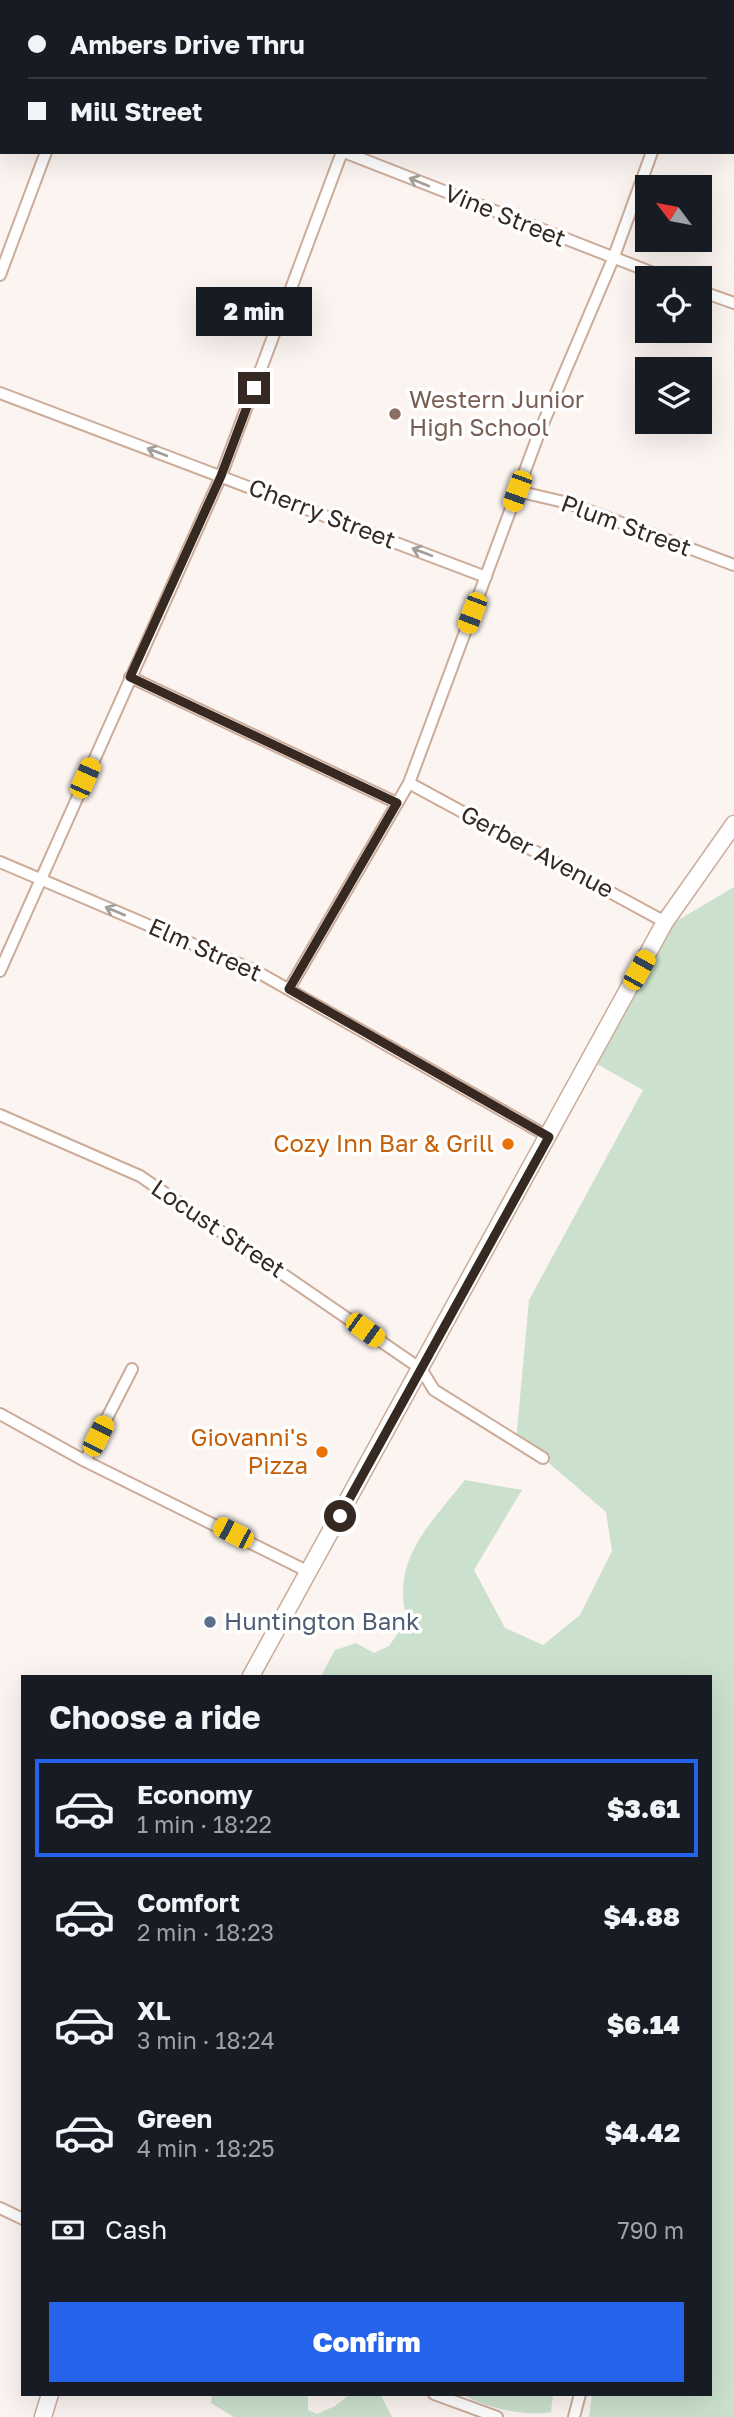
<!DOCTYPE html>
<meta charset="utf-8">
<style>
body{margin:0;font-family:"Golos Text",sans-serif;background:#242831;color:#f1f3f6;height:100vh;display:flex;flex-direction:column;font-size:26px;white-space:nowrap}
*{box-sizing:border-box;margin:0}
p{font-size:23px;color:#9ea1a6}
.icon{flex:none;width:38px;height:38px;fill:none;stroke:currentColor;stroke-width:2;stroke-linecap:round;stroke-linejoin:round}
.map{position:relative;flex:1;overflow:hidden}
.side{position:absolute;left:21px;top:1675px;width:691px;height:721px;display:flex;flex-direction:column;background:#171b24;border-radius:0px;box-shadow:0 7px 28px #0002}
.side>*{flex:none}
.banner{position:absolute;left:0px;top:0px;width:735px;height:154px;box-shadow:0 7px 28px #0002;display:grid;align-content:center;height:154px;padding:0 28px;background:#171b24}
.needle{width:46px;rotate:302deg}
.tools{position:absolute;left:635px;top:175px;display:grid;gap:14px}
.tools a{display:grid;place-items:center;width:77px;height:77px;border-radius:0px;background:#171b24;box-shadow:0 7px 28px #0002;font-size:35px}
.end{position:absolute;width:32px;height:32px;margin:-16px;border:9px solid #352921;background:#fff;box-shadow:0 0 0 4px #fff}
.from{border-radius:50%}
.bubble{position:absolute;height:49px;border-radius:0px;background:#171b24;box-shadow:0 7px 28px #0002;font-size:23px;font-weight:800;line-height:49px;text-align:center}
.car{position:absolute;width:21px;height:42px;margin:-21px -10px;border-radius:9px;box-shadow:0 0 5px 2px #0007;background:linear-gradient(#f5c518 24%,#345 0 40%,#f5c518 0 76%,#345 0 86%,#f5c518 0)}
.banner b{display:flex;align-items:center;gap:24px;height:66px;font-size:26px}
.banner b+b{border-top:2px solid #363941}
.banner i{width:18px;height:18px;background:#f1f3f6}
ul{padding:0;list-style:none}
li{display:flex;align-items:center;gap:21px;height:98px;margin:0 14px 10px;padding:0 14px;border:4px solid transparent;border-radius:0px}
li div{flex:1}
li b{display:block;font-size:26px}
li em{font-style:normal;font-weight:800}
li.on{border-color:#2563eb}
li>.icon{width:63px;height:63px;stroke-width:1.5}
h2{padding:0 28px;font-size:32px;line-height:84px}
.pay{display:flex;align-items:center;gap:18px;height:77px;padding:0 28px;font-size:26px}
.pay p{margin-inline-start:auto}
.action{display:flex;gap:14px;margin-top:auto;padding:14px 28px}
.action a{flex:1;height:80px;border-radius:0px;background:#2563eb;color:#fff;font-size:28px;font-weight:800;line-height:80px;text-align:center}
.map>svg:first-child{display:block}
</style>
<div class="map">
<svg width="734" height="2417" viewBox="0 0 734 2417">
<rect width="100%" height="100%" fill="#fbf4f0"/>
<path fill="#cbe1cd" d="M 734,887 L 734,2417 L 589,2417 L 592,2394 L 710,2394 L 710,1676 L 321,1676 L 335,1650 L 356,1643 L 374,1653 L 389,1646 L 407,1620 C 390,1560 431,1523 465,1480 L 522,1490 L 474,1570 L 505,1628 L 543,1645 L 580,1615 L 612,1551 L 606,1512 L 543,1458 L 516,1441 L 529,1300 L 643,1090 L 597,1064 L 675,922 Z
M 212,2394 L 308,2394 L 308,2410 L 317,2414 L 335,2406 L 350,2394 L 380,2394 L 392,2417 L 234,2417 L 211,2403 Z
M 464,2394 L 553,2394 L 551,2412 C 532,2417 480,2408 464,2394 Z"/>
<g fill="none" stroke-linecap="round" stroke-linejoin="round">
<defs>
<path id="minor" d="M 592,0 L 596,2
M 103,2 L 104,0
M 399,2 L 399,0
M 710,2 L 711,0
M 0,24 L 2,24
M 733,56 L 734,56
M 344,152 L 666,278
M 0,275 L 46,152
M 700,291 L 734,303
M 0,393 L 486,577
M 517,491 L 568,503 L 734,565
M 130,677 L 397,803
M 409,783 L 665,922
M 0,862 L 256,971 L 549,1137
M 0,971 L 221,476 L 342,152
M 289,989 L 409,783 L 539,433 L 613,259 L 652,152
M 0,1115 L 140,1176 L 421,1369 L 434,1390 L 543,1458
M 0,1414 L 85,1461 L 309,1572
M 85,1461 L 132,1369
M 0,2208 L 23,2219
M 434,2394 L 497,2417
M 574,2417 L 580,2394"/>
<path id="primary" d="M 251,1676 L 665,922 L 734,824
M 43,2417 L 50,2394"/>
</defs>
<use href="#minor" stroke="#ccac99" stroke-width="14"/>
<use href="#primary" stroke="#ccac99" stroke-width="19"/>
<use href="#minor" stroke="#fff" stroke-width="10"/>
<use href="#primary" stroke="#fff" stroke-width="16"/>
</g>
<defs><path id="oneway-shaft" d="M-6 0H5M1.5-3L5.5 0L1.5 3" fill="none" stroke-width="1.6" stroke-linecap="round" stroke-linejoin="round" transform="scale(1.75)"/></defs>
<g stroke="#a49f9b">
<use href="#oneway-shaft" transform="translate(419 182) rotate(-158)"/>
<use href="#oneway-shaft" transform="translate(157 452) rotate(-159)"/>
<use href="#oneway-shaft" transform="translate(422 552) rotate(-159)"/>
<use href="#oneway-shaft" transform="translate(115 911) rotate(-157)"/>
</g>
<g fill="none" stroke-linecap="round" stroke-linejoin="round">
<path stroke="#352921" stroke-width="9" d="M 254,388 L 221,476 L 130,677 L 397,803 L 289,989 L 549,1137 L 340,1516"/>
</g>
<circle fill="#8d6e63" stroke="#fff" stroke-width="2.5" cx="395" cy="414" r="7"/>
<g fill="#e8710a" stroke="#fff" stroke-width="2.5">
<circle cx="508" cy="1144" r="7"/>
<circle cx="322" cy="1452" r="7"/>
</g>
<circle fill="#5c6f8a" stroke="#fff" stroke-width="2.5" cx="210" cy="1622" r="7"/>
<g text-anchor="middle" stroke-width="7" stroke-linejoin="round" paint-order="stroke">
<g font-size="24" fill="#352921" stroke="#fff">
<text transform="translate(505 216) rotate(22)" y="8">Vine Street</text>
<text transform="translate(322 514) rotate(21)" y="8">Cherry Street</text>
<text transform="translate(626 526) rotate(20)" y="8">Plum Street</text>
<text transform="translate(537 852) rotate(28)" y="8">Gerber Avenue</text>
<text transform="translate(205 950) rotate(24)" y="8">Elm Street</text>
<text transform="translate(218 1229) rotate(34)" y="8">Locust Street</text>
</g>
<g font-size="24" fill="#785e54" stroke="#fff" text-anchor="start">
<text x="409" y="408">Western Junior<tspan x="409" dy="28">High School</tspan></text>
</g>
<g font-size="24" fill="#c56008" stroke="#fff" text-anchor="end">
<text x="494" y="1152">Cozy Inn Bar &amp; Grill</text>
<text x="308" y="1446">Giovanni's<tspan x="308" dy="28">Pizza</tspan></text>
</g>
<g font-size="24" fill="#4e5e75" stroke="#fff" text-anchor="start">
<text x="224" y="1630">Huntington Bank</text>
</g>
</g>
</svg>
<div class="tools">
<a><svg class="needle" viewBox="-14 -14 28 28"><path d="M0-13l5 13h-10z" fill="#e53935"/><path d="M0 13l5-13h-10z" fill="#9ea1a6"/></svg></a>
<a><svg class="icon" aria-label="locate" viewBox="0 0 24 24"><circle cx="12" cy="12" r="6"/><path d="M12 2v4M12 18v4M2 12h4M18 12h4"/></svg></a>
<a><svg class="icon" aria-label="layers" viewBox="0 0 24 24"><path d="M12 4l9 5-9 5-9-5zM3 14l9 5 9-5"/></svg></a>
</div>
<i class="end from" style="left:340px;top:1516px"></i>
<i class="end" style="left:254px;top:388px"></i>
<div class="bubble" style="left:196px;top:287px;width:116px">2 min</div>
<i class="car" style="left:517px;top:491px;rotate:200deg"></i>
<i class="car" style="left:472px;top:613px;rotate:201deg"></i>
<i class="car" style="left:85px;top:778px;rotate:24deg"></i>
<i class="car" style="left:639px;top:970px;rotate:29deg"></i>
<i class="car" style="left:365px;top:1330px;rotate:126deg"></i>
<i class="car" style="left:98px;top:1436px;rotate:27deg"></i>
<i class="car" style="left:233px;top:1533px;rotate:297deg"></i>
<div class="banner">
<b><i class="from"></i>Ambers Drive Thru</b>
<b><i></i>Mill Street</b>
</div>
<section class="side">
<h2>Choose a ride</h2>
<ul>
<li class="on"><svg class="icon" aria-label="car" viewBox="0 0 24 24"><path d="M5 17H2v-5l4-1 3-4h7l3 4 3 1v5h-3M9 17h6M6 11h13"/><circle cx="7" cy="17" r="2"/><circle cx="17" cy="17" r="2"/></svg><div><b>Economy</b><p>1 min · 18:22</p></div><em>$3.61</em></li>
<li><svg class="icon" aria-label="car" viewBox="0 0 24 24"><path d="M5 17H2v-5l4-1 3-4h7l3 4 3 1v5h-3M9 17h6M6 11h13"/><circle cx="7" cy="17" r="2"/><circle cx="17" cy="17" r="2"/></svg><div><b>Comfort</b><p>2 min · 18:23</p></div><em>$4.88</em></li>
<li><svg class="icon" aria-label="car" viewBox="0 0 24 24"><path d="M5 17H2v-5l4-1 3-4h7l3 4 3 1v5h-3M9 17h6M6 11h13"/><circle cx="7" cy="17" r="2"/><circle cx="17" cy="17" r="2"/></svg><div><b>XL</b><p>3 min · 18:24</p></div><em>$6.14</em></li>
<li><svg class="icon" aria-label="car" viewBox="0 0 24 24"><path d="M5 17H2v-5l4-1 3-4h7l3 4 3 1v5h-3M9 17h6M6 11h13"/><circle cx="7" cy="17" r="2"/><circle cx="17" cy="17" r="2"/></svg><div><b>Green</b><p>4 min · 18:25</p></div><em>$4.42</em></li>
</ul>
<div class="pay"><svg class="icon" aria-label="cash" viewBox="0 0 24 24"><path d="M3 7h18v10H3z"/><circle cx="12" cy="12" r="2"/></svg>Cash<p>790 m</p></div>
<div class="action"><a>Confirm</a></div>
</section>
</div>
